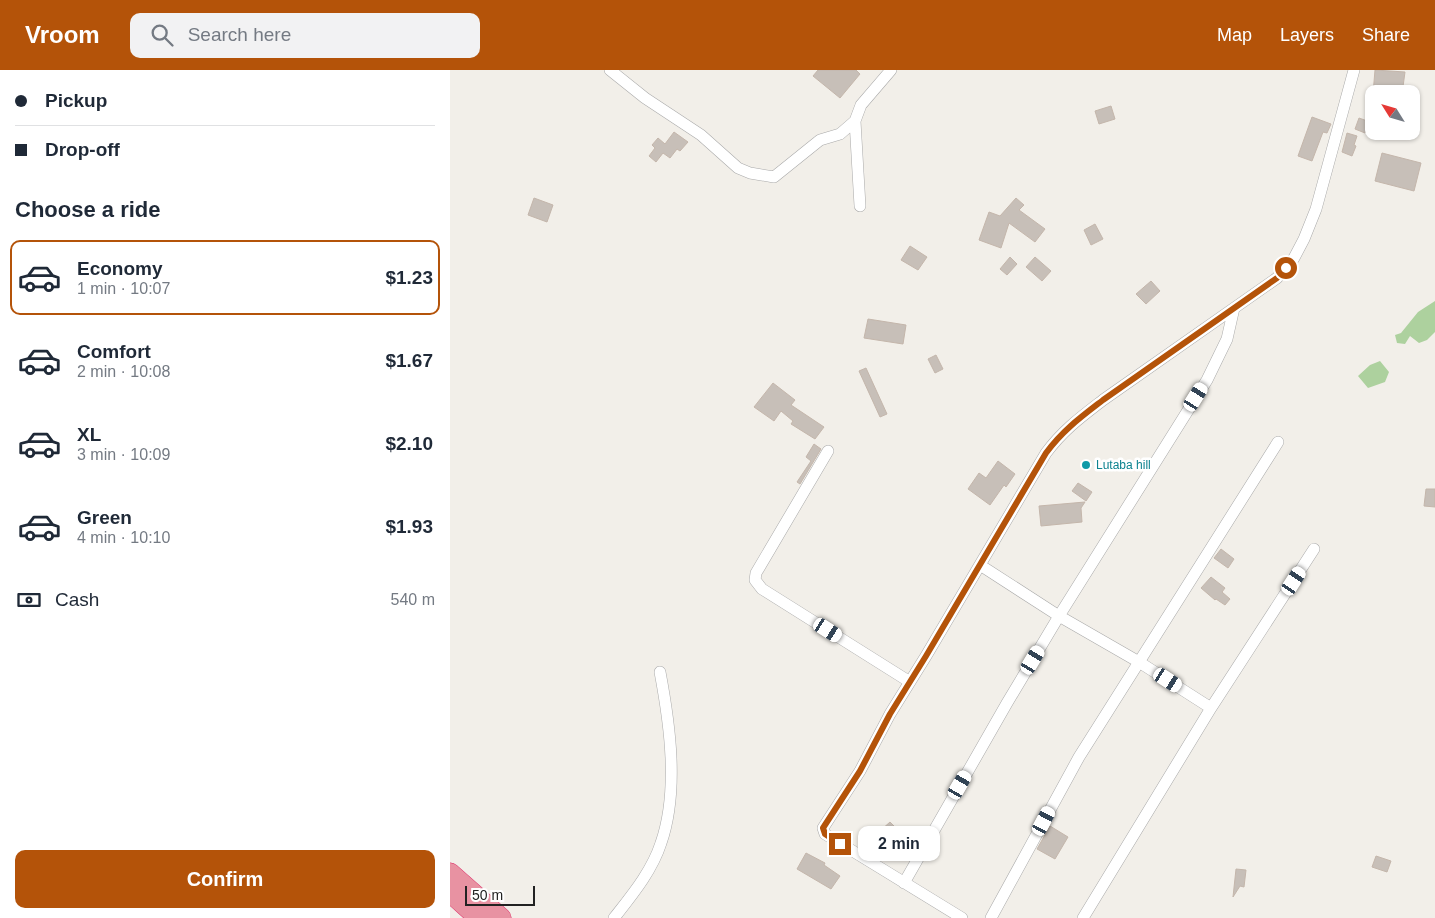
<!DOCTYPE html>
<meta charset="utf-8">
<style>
body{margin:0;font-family:Helvetica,sans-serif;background:#f2f2f3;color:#1f2937;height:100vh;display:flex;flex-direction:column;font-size:19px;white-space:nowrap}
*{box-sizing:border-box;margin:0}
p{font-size:16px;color:#747a83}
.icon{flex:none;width:28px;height:28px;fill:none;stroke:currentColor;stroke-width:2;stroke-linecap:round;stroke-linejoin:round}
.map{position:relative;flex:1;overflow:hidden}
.drawer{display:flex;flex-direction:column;background:#fff;width:450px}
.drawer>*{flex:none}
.guide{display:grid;align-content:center;height:110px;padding:0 15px;background:#fff}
.needle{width:32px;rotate:307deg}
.buttons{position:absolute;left:915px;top:15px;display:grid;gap:10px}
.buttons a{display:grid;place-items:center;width:55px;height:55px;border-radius:10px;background:#fff;box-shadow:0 1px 4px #0004;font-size:25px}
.scale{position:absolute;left:15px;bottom:12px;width:70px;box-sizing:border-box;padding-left:5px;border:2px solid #222;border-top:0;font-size:14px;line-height:18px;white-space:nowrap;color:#222;-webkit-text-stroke:4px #fff;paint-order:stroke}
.end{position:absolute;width:22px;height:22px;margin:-11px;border:6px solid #b45309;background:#fff;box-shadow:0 0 0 2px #fff}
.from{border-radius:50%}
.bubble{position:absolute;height:35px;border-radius:10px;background:#fff;box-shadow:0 1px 4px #0004;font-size:16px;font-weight:700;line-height:35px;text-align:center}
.car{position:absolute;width:15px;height:30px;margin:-15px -8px;border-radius:6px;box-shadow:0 0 4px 1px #0007;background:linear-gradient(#fff 24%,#345 0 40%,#fff 0 76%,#345 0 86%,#fff 0)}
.guide b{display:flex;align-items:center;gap:18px;height:48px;font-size:19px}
.guide b+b{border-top:1px solid #e0e1e3}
.guide i{width:12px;height:12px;background:#1f2937}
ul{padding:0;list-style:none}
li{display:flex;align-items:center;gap:15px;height:75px;margin:0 10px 8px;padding:0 5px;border:2px solid transparent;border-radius:10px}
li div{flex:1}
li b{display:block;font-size:19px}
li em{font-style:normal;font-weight:700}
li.active{border-color:#b45309}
li>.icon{width:45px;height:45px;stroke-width:1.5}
h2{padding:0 15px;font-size:22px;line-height:60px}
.pay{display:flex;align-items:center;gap:12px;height:55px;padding:0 15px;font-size:19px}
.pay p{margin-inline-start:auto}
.primary-button{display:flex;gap:10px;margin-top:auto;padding:10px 15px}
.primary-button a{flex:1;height:58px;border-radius:10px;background:#b45309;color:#fff;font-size:20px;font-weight:700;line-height:58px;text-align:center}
header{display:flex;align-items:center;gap:30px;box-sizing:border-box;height:70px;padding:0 25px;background:#b45309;color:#fff}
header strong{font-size:24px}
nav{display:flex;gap:28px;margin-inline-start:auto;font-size:18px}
.search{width:350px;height:45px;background:#f2f2f3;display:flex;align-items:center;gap:12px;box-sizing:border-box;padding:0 18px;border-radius:10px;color:#747a83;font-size:19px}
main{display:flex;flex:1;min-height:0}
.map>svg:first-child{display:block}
</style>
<header>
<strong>Vroom</strong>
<div class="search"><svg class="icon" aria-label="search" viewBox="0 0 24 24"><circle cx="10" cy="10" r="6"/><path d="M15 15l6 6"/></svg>Search here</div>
<nav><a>Map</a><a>Layers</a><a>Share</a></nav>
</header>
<main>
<section class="drawer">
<div class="guide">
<b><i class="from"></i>Pickup</b>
<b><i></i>Drop-off</b>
</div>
<h2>Choose a ride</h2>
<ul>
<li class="active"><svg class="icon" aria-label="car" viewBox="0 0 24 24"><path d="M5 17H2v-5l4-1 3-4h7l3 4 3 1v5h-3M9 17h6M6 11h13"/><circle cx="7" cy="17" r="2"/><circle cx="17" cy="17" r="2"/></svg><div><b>Economy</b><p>1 min · 10:07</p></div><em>$1.23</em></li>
<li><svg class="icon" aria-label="car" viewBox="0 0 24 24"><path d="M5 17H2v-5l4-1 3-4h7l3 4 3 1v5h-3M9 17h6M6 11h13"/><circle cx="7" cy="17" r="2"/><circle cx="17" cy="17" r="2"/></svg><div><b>Comfort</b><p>2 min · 10:08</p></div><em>$1.67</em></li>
<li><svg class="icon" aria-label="car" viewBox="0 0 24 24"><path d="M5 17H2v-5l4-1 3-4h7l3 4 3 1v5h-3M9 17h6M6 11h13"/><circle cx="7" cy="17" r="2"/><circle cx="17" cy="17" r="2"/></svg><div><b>XL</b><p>3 min · 10:09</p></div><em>$2.10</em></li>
<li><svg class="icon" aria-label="car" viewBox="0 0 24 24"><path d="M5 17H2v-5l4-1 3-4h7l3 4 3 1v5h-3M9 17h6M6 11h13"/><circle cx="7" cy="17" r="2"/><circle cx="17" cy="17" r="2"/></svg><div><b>Green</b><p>4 min · 10:10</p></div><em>$1.93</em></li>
</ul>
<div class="pay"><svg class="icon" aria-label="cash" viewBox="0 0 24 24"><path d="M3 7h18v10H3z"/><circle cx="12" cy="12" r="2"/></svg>Cash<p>540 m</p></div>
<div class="primary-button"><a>Confirm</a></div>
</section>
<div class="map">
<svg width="985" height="848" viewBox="0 0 985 848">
<rect width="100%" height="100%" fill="#f2efe9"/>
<path fill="#add19e" d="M 985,231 L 985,262 L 977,270 L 969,273 L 960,266 L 955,274 L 947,273 L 945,265 L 951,263 L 968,242 Z
M 930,291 L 939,302 L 935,312 L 918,318 L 908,306 L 920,295 Z"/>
<path fill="#c7bfb8" stroke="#c4b6ab" d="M 368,0 L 406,0 L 410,4 L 390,28 L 363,6 Z
M 925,0 L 955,2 L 952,24 L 923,24 Z
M 661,36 L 665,49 L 649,54 L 645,41 Z
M 862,47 L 881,54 L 877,63 L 873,62 L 862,91 L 848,86 Z
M 909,48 L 920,52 L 915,63 L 905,59 Z
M 224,62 L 238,72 L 230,81 L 227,79 L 220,88 L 213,83 L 206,92 L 199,86 L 205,78 L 202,75 L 208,68 L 215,74 Z
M 897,63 L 907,66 L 904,75 L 906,76 L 902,86 L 892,82 Z
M 932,83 L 971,93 L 964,121 L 925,111 Z
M 84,128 L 103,135 L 97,152 L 78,145 Z
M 566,128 L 574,135 L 569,140 L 595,159 L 585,172 L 559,153 L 551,178 L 529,170 L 539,142 L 550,146 Z
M 645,154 L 653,169 L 641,175 L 634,160 Z
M 460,176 L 477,187 L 468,200 L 451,190 Z
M 560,187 L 567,194 L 557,205 L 550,199 Z
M 585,187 L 601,201 L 592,211 L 576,197 Z
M 701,211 L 710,221 L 696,234 L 686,224 Z
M 418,249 L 456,255 L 453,274 L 414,268 Z
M 486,285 L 493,299 L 485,303 L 478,289 Z
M 416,298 L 437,344 L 430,347 L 409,301 Z
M 323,313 L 345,330 L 341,335 L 374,357 L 365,369 L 341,354 L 343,351 L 331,341 L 324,351 L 304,337 Z
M 364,374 L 371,379 L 350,414 L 347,412 L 361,391 L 356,387 Z
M 548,391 L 565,404 L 556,417 L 554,415 L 540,435 L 518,419 L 529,403 L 536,408 Z
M 628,413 L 642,422 L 636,431 L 622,421 Z
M 976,419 L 985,419 L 985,437 L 974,436 Z
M 635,432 L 631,438 L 632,452 L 591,456 L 589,436 Z
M 771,479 L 784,489 L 778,498 L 764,488 Z
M 761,507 L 775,518 L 772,522 L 780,529 L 775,535 L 766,529 L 765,530 L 751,518 Z
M 440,752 L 452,764 L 433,782 L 421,769 Z
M 600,756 L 618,767 L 605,789 L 587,779 Z
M 356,783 L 375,793 L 374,795 L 390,806 L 381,819 L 347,799 Z
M 926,786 L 941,791 L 937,802 L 922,797 Z
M 786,799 L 796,800 L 794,817 L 790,816 L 783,827 Z"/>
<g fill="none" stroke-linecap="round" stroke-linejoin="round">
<defs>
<path id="street" d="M 160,0 L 195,28 L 251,65 L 288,98 L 300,103 L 324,107 L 370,70 L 390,64 L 405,51
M 410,136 L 405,51 L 411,35 L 441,0
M 378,381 L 306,503 L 305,510 L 312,519 L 460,612
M 530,495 L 609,546 L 689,592 L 761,638
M 454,813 L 557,633 L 609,546 L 757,310 L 777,269 L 784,238
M 164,848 C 182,825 202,801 211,773 C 229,721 220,655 210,602
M 512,848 L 375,764 L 373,758 L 410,701 L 440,644 L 476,586 L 596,383 C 613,360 631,347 653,330 L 827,208 L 844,188 L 854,169 L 866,139 L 904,0
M 541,848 L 629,687 L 828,372
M 633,848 L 761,638 L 864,479"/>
<path id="highway" d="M 0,803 L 51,848
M 0,822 L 29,848"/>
</defs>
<use href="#street" stroke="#a9a9a9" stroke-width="12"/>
<use href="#highway" stroke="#dc2a67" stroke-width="21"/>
<use href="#street" stroke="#fff" stroke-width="11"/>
<use href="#highway" stroke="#e892a2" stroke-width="20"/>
</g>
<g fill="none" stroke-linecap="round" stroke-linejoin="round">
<path stroke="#b45309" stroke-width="6" d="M 390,774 L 375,764 L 373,758 L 410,701 L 440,644 L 476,586 L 596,383 C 613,360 631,347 653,330 L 827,208 L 836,198"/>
</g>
<circle fill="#0f9aa8" stroke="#fff" stroke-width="2" cx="636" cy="395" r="5"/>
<g text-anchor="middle" stroke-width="5" stroke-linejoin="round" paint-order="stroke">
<g font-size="12" fill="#0d838f" stroke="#fff" text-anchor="start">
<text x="646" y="399">Lutaba hill</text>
</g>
</g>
</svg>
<div class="buttons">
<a><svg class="needle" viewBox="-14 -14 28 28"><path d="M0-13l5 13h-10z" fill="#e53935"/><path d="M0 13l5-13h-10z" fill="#747a83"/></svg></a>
</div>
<div class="scale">50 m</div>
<i class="end from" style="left:836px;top:198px"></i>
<i class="end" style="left:390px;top:774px"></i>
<div class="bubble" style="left:408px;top:756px;width:82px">2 min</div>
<i class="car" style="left:746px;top:327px;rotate:32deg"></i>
<i class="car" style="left:844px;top:511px;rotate:33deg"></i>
<i class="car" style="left:378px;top:560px;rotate:122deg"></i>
<i class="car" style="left:583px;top:590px;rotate:31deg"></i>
<i class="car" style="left:718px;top:610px;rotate:123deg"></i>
<i class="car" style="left:510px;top:715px;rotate:30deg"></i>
<i class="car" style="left:594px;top:751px;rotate:28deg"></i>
</div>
</main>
